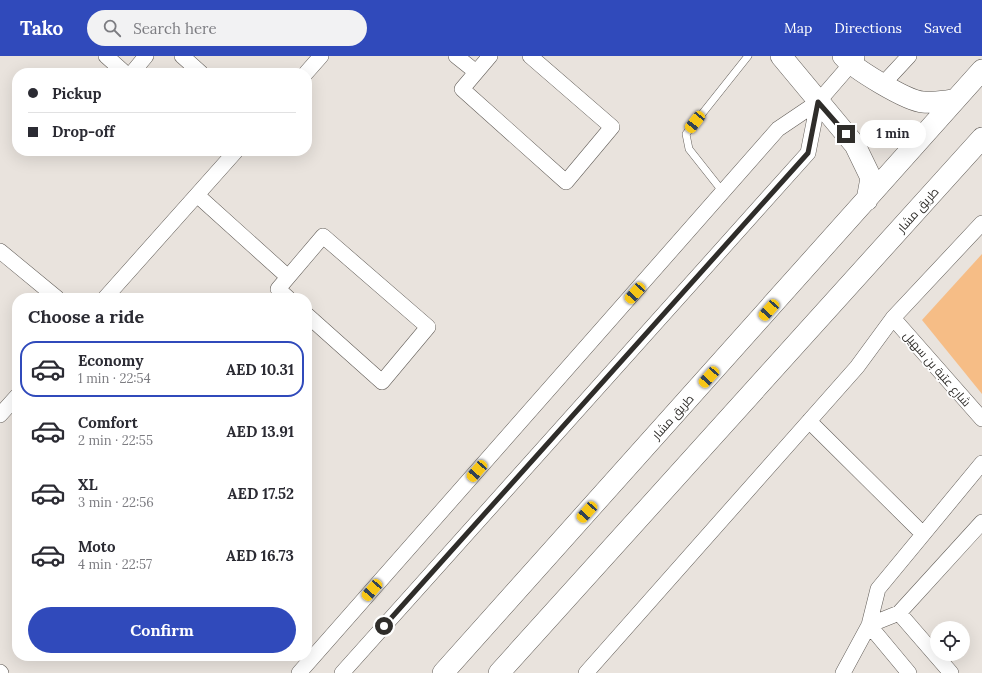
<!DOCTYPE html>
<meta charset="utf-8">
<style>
body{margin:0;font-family:Lora,Cairo,serif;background:#f2f2f3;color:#2b2b33;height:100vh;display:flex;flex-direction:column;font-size:15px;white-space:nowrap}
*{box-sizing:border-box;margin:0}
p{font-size:13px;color:#7c7c81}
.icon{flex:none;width:22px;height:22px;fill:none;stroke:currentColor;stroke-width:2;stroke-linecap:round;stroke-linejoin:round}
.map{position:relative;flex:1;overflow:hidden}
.sheet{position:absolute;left:12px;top:237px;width:300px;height:368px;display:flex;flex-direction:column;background:#fff;border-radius:16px;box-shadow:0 4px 16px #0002}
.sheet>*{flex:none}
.guide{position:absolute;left:12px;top:12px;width:300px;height:88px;border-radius:16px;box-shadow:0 4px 16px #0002;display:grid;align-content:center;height:88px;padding:0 16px;background:#fff}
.tools{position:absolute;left:930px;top:565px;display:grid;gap:8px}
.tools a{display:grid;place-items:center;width:40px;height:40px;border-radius:50%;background:#fff;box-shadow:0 4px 16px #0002;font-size:20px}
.end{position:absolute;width:18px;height:18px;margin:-9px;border:5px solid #2f2d2a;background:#fff;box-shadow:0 0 0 2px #fff}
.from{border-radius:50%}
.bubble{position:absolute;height:28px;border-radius:14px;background:#fff;box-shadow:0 4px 16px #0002;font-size:13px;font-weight:800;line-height:28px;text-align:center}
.car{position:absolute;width:12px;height:24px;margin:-12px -6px;border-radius:5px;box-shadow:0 0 3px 1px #0007;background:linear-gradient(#f5c518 24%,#345 0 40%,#f5c518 0 76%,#345 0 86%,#f5c518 0)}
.guide b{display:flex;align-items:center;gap:14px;height:38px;font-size:15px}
.guide b+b{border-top:1px solid #e1e1e2}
.guide i{width:10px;height:10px;background:#2b2b33}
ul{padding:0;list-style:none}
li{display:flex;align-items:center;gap:12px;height:56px;margin:0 8px 6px;padding:0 8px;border:2px solid transparent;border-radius:16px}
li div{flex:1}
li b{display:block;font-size:15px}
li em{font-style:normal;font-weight:800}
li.selected{border-color:#304abb}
li>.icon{width:36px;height:36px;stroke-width:1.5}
h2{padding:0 16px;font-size:18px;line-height:48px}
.action{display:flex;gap:8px;margin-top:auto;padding:8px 16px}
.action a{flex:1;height:46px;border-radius:24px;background:#304abb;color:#fff;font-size:16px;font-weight:800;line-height:46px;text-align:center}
header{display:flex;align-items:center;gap:24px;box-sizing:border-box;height:56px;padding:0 20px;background:#304abb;color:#fff}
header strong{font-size:19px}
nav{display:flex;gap:22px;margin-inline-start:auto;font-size:14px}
.search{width:280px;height:36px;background:#f2f2f3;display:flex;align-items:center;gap:10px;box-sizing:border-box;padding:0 14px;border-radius:22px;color:#7c7c81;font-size:15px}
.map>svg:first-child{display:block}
</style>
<header>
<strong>Tako</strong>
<div class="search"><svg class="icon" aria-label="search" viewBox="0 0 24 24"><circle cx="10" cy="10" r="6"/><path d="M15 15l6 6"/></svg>Search here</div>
<nav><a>Map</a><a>Directions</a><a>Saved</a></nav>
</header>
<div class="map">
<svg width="982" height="617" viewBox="0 0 982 617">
<rect width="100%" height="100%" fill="#e9e3dd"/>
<path fill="#f6bd86" d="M 982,198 L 982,338 L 922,264 Z"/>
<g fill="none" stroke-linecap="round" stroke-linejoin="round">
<defs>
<path id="lane" d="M 723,136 L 689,93 L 686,78 L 748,0"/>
<path id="street" d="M 106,0 L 125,17
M 182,0 L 201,17
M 456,0 L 476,16
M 490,0 L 462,33 L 566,126 L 612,71 L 530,0
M 132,17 L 146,0
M 306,17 L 321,0
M 883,28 L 909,0
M 197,139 L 288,221
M 0,195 L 57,242
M 105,242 L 236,95
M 288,242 L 278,233 L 323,180 L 428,271 L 382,326 L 307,259
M 893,262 L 982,363
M 0,359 L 17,340
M 809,365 L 923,478
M 899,557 L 951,617
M 869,569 L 899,557 L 982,466
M 869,569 L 909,617
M 0,616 L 1,617
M 299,617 L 778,73 L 818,46 L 857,1
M 342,617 L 808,97 L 818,46
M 586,617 L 857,311 L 893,262 L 982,167
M 843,617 L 869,569 L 878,533 L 982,407"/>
<path id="secondary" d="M 781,0 L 855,89 L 871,122 L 867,144
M 843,0 C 854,13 907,45 923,46 C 933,47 944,45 954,44
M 443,617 L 982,14
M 499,617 L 982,82"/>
</defs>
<use href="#lane" stroke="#625d58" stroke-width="8"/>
<use href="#street" stroke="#625d58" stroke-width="16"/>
<use href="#secondary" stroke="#625d58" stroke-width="22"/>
<use href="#lane" stroke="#fff" stroke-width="7"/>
<use href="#street" stroke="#fff" stroke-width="15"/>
<use href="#secondary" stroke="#fff" stroke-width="21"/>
</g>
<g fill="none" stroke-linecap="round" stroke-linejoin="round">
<path stroke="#2f2d2a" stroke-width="5" d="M 384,570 L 808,97 L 818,46 L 846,78"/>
</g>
<g text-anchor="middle" stroke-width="3.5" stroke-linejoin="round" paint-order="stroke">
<g font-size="12" fill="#2f2d2a" stroke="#fff">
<text transform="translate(918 154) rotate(-48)" y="4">طريق مشار</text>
<text transform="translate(937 313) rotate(49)" y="4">شارع عتبة بن سهيل</text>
<text transform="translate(673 361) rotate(-48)" y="4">طريق مشار</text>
</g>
</g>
</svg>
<div class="tools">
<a><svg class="icon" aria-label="locate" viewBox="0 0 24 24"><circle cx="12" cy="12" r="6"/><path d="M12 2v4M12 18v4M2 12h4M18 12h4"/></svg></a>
</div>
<i class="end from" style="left:384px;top:570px"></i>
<i class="end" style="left:846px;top:78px"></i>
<div class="bubble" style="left:860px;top:64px;width:66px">1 min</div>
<i class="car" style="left:695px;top:66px;rotate:218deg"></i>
<i class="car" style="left:635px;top:237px;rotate:222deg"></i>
<i class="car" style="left:769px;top:254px;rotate:222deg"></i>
<i class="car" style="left:709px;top:321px;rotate:222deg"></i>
<i class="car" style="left:477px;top:415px;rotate:221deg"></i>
<i class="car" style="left:587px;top:456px;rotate:222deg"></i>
<i class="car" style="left:372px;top:534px;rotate:221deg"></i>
<div class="guide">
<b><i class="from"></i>Pickup</b>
<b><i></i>Drop-off</b>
</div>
<section class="sheet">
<h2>Choose a ride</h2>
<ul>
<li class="selected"><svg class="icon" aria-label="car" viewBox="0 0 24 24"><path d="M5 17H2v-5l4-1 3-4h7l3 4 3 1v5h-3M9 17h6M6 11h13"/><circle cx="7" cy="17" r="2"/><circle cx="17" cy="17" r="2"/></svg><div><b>Economy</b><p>1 min · 22:54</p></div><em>AED 10.31</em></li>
<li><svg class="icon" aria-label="car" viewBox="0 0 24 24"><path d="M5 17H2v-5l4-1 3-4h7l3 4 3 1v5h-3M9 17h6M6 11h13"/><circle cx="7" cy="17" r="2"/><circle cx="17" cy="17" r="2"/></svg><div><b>Comfort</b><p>2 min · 22:55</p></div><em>AED 13.91</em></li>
<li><svg class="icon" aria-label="car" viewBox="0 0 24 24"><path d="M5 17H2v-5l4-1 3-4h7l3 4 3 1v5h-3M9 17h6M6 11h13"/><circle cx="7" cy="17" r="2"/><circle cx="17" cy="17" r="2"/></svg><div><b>XL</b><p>3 min · 22:56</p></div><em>AED 17.52</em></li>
<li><svg class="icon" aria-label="car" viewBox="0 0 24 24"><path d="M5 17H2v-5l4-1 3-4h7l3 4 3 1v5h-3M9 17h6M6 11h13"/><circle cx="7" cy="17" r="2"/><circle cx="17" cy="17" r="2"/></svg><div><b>Moto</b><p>4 min · 22:57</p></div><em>AED 16.73</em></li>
</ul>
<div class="action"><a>Confirm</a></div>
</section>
</div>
